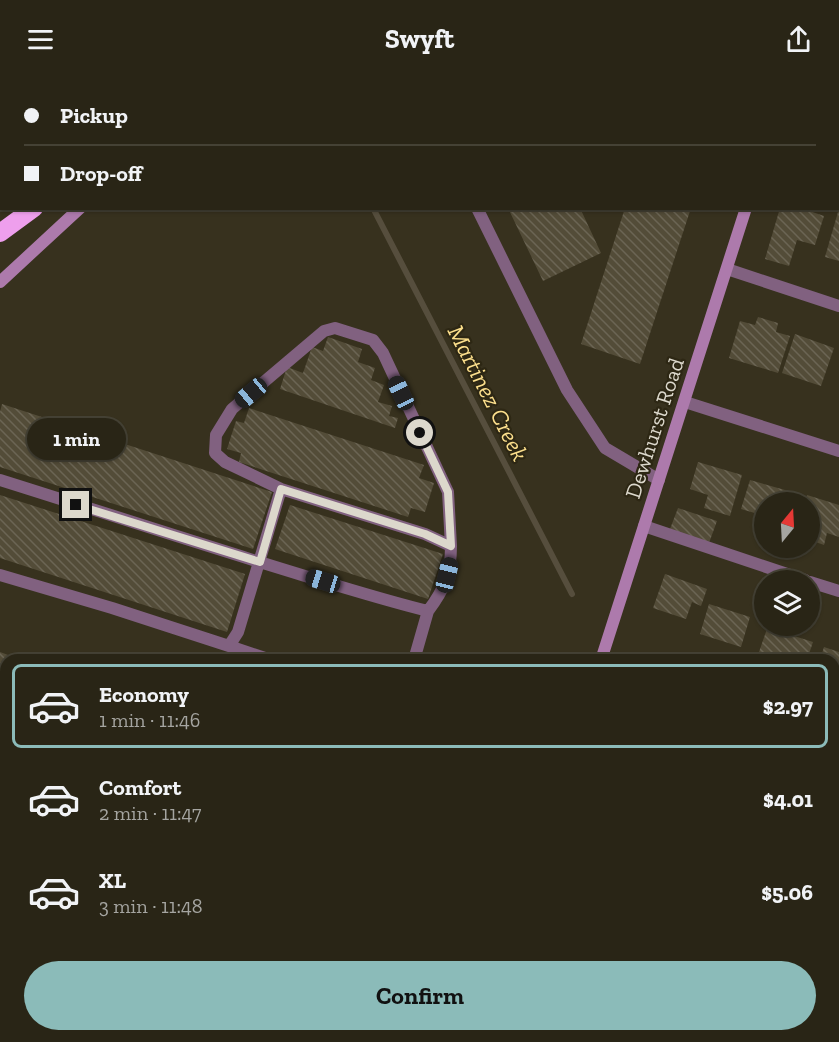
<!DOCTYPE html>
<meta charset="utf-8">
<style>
body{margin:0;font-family:"Zilla Slab",serif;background:#312d1f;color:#f1f3f6;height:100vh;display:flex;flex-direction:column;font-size:22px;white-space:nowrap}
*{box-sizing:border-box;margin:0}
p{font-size:20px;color:#a5a5a1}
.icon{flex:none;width:33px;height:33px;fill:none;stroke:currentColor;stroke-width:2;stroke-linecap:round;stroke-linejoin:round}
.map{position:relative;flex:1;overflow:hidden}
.sheet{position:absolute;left:0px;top:576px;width:840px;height:388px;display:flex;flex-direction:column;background:#292516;border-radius:18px 18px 0 0;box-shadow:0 2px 4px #0004,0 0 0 2px #454235}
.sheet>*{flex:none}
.guide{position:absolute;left:0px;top:0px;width:840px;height:132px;box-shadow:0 2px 4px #0004,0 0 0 2px #454235;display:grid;align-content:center;height:132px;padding:0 24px;background:#292516}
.needle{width:39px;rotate:18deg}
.tools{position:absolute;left:754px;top:414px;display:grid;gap:12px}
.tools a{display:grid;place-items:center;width:66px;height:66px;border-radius:50%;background:#292516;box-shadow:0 2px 4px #0004,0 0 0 2px #454235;font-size:30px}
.end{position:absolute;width:27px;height:27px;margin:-14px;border:8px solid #dcd8cc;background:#111;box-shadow:0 0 0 3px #111}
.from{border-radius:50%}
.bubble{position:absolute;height:42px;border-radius:21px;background:#292516;box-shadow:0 2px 4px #0004,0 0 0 2px #454235;font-size:20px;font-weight:700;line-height:42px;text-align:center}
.car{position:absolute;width:18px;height:36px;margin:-18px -9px;border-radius:8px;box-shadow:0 0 4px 2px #0007;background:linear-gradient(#222 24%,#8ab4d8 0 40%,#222 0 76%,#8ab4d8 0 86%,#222 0)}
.guide b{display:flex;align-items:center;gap:21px;height:57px;font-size:22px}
.guide b+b{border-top:2px solid #454235}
.guide i{width:15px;height:15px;background:#f1f3f6}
ul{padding:10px 0 0;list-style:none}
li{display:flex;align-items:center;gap:18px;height:84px;margin:0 12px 9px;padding:0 12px;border:3px solid transparent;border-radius:9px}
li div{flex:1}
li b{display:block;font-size:22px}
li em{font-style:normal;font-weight:700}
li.selected{border-color:#8bbbb9}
li>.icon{width:54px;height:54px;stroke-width:1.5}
.action{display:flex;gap:12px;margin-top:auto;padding:12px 24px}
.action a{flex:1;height:69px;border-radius:36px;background:#8bbbb9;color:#111;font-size:24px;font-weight:700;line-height:69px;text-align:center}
header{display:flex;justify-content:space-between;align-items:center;height:78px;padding:0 24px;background:#292516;font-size:27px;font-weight:700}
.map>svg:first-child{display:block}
</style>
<header><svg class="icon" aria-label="menu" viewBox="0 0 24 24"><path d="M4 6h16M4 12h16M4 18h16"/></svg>Swyft<svg class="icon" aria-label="share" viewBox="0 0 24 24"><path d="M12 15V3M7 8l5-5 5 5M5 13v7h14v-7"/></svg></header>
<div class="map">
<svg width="839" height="964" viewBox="0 0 839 964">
<defs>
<pattern id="building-back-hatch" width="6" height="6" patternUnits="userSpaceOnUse" patternTransform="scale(1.5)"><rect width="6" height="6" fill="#534c38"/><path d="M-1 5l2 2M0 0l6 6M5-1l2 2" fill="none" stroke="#6b6554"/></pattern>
</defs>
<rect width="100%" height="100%" fill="#37311e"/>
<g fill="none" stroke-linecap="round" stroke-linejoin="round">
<path stroke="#564e3d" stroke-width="6" d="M 306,0 L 306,2
M 373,130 L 572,516"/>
</g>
<path fill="url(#building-back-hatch)" d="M 508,130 L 580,130 L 601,175 L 543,203 Z
M 625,130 L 691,130 L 640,286 L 581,266 Z
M 780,130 L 801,130 L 824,138 L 815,167 L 797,162 L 789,188 L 765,181 Z
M 838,134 L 839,134 L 839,183 L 825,179 Z
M 758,239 L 778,245 L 776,254 L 790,258 L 778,295 L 729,280 L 740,243 L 755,247 Z
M 795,256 L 834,270 L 821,308 L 782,295 Z
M 328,259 L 362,271 L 358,284 L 375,290 L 371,302 L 384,307 L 378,324 L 392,328 L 389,338 L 398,340 L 395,350 L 280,311 L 287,289 L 303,295 L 312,269 L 323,273 Z
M 2,326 L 272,414 L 253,471 L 0,389 L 0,334 Z
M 249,330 L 424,387 L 419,400 L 434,405 L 425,434 L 411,430 L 408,439 L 239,384 L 241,375 L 227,371 L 236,343 L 244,345 Z
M 698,384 L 742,397 L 730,438 L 704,430 L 708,417 L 690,411 Z
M 750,402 L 792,414 L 788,424 L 765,424 L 765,438 L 741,431 Z
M 0,417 L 245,496 L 227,554 L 0,480 Z
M 807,417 L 839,427 L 839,459 L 827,455 L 824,467 L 810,462 L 810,424 L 805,424 Z
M 290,427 L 443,476 L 428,521 L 275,471 Z
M 678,430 L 717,443 L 709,465 L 670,451 Z
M 665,496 L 707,511 L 701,528 L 692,524 L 686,541 L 653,530 Z
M 709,526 L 750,539 L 741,569 L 700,556 Z
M 768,548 L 794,548 L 791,557 L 813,564 L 807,582 L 783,582 L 759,574 Z
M 824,569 L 839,574 L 839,598 L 834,596 L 834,582 L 820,582 Z
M 0,574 L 22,582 L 6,582 L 6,615 L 0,613 Z
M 40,577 L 52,582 L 38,582 Z
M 838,714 L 839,714 L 839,747 L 834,745 L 834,728 Z
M 3,718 L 6,719 L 6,762 L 0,760 L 0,727 Z
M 834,844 L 839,846 L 839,864 L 834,877 Z
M 209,958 L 316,958 L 314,964 L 208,964 Z
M 601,958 L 619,958 L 617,964 Z
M 684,958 L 682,964 L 654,964 L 638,959 Z
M 693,958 L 731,958 L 746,964 L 692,964 Z"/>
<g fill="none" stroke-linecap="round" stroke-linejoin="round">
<path stroke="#816180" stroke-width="12" d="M 536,2 L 538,0
M 477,130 L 567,312 L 605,370 L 659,402
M 727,191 L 839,228
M 0,402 C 102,434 203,467 305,498 C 346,510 387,523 428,533 C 444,512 451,496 451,468 L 425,456 L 281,411 L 238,554 L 229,568 L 112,530 L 0,497
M 281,411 L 225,384 L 215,375 L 216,357 L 232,331 L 324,253 L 335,250 L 373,262 L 383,275 L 448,414 L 451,468
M 644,448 L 805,502
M 810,504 L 839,513
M 229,568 L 271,582
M 414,582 L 428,533
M 834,793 L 839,795
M 0,940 L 6,942
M 58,958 L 75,964"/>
<path stroke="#816180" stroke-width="12" d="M 838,90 L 839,90
M 685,324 L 839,373
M 0,670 L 6,672
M 834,940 L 839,941"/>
<path stroke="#ad7aac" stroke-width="12" d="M 214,2 L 216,0
M 786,2 L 787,0
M 0,204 L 80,130
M 601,582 L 746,130
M 834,656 L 839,658
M 477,964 L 479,958"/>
<path stroke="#ee9fed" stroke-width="18" d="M 72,2 L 74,0
M 0,76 L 2,75
M 0,155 L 34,130"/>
</g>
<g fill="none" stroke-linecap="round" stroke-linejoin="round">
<path stroke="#dcd8cc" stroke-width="8" d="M 76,427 L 260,484 L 281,411 L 425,456 L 451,468 L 448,414 L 420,355"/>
</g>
<g text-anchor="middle" stroke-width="4.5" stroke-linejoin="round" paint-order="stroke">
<g font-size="22" fill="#dcd8cc" stroke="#2d2714">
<text transform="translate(654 350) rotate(-72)" y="8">Dewhurst Road</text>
</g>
<g font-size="24" font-style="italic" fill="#fcdf8c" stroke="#2d2714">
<text transform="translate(488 315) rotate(63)" y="8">Martinez Creek</text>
</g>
</g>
</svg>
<div class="tools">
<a><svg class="needle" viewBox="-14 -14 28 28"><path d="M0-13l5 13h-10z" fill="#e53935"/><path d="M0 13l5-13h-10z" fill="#a5a5a1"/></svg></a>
<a><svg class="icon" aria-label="layers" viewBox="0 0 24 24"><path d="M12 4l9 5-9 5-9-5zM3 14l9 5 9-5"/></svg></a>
</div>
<i class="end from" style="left:420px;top:355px"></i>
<i class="end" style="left:76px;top:427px"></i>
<div class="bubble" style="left:27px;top:340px;width:99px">1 min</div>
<i class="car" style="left:251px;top:315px;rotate:230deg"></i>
<i class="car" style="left:401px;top:315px;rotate:335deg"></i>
<i class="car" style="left:447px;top:497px;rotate:14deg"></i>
<i class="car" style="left:323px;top:503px;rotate:287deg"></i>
<div class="guide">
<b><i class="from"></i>Pickup</b>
<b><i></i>Drop-off</b>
</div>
<section class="sheet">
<ul>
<li class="selected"><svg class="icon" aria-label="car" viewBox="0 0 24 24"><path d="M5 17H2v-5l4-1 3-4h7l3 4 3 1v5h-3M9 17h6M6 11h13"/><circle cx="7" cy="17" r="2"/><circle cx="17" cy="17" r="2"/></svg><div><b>Economy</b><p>1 min · 11:46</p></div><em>$2.97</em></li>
<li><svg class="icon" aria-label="car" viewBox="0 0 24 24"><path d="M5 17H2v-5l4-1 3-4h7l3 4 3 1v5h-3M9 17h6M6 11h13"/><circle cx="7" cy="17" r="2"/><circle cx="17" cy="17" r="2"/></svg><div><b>Comfort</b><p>2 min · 11:47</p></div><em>$4.01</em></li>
<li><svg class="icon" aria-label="car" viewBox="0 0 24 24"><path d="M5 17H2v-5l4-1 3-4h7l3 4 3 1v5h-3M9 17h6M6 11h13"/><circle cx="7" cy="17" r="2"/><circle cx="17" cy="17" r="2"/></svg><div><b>XL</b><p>3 min · 11:48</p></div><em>$5.06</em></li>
</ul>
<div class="action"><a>Confirm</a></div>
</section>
</div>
